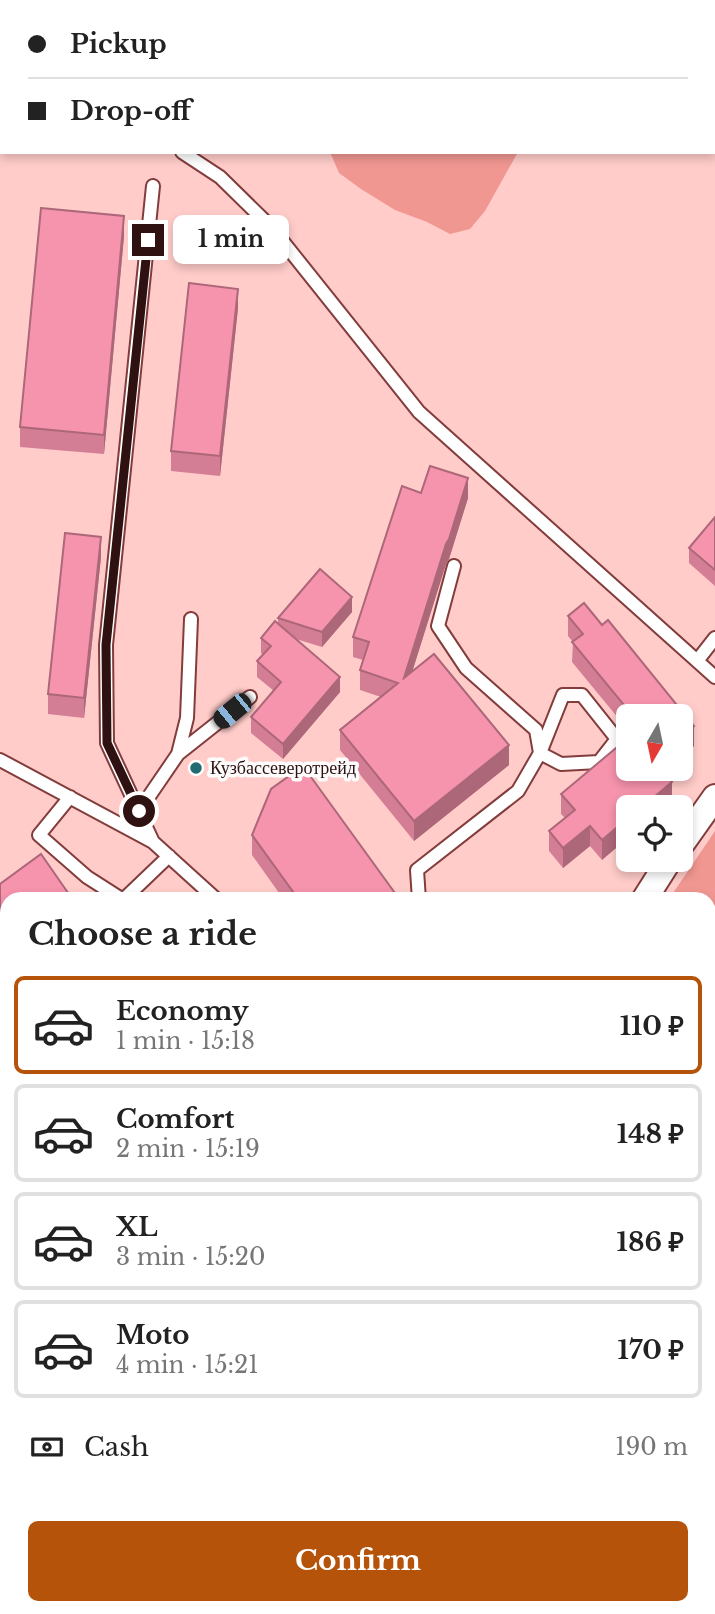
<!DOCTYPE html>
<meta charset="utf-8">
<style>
body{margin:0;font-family:"Libre Baskerville",serif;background:#f6f6f6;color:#222;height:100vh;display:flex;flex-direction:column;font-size:26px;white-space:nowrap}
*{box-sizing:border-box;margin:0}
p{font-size:23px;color:#767676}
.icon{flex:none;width:38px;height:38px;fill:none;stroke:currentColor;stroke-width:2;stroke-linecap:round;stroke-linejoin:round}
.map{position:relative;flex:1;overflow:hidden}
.details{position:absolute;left:0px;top:892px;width:716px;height:723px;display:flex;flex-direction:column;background:#fff;border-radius:21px 21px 0 0;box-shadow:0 4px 10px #0003}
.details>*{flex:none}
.hud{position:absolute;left:0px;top:0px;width:716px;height:154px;box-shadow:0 4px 10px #0003;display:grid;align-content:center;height:154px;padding:0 28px;background:#fff}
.needle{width:46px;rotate:189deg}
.buttons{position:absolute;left:616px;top:704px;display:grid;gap:14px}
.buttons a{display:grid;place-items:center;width:77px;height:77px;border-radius:10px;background:#fff;box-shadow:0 4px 10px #0003;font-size:35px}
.end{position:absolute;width:32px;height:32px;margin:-16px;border:9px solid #2e1110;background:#fff;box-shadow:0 0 0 4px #fff}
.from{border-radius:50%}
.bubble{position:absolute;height:49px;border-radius:10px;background:#fff;box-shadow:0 4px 10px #0003;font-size:23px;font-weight:700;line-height:49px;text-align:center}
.car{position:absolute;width:21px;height:42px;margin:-21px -10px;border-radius:9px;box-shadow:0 0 5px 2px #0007;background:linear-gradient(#222 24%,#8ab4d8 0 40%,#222 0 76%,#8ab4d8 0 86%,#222 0)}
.hud b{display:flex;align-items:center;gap:24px;height:66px;font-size:26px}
.hud b+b{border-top:2px solid #e0e0e0}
.hud i{width:18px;height:18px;background:#222}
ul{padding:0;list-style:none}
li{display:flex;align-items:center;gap:21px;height:98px;margin:0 14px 10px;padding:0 14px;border:4px solid #e0e0e0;border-radius:10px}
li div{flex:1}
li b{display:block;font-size:26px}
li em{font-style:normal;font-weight:700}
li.selected{border-color:#b45309}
li>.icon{width:63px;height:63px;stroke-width:1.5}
h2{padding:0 28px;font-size:32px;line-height:84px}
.pay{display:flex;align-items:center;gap:18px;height:77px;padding:0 28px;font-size:26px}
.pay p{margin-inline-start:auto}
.primary-button{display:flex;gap:14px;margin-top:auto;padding:14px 28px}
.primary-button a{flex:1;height:80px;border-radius:10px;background:#b45309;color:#fff;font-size:28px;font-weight:700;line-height:80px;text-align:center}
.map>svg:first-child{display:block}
</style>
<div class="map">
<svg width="715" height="1614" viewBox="0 0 715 1614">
<rect width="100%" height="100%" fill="#ffccc9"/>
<path fill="#f19792" d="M 165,0 L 602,0 L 601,2 L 165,2 Z
M 330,152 L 518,152 L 485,211 L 470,229 L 450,234 L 427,222 L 395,210 L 361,189 L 339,173 Z
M 715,831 L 715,1067 L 709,1066 L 709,900 L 669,899 Z
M 715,1128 L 715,1401 L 709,1401 L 709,1136 Z"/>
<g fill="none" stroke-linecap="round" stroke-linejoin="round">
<defs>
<path id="lane" d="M 45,2 L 45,0
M 182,152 L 220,177 L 272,228 L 419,412 L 715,677
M 697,661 L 715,638
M 563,695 L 582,695 L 617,739 L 599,762 L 561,764 L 540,753 Z
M 178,754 L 250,697
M 0,760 L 153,842 L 217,900
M 70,797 L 39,835 L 87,877 L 123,900
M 139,811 L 178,754 L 187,718 L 191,619
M 153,842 L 107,743 L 106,645 L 153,186
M 123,900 L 169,856
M 419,900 L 417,870 L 518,791 L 540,753 L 536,730 L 466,668 L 438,626 L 454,566
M 709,1077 L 715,1078
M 709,1572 L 715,1573
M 212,1614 L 220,1608
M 714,1614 L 715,1605"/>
<path id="street" d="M 681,845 L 715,797
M 644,900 L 670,859"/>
<path id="primary" d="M 709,1435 L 715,1436
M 0,1562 L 7,1557"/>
</defs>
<use href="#lane" stroke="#823c3b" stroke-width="16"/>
<use href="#street" stroke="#823c3b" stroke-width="28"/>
<use href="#primary" stroke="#fff" stroke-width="42"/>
<use href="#lane" stroke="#fff" stroke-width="12"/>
<use href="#street" stroke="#fff" stroke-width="24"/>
<use href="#primary" stroke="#d9b8dd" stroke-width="38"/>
</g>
<path fill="#d47e95" d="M 124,236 L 104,454 L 20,447 L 20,427 Z
M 238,308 L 220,476 L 171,471 L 171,451 Z
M 421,493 L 468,498 L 449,559 L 446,564 L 412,672 L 509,765 L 414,841 L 340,750 L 340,730 L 381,697 L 360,690 L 360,670 L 363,660 L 353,657 L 353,637 Z
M 715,517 L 715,586 L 689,563 L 689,548 Z
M 101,557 L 84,718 L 48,714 L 48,694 Z
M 584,603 L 602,625 L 608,620 L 694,726 L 694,746 L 681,757 L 681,716 L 628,716 L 628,730 L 572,662 L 573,642 L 568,636 L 568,616 Z
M 352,612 L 322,647 L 296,639 L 340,692 L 283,759 L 251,733 L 251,717 L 274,691 L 257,677 L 257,661 L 263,655 L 261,653 L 261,638 L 278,623 L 278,618 Z
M 663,771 L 672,802 L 665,807 L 628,807 L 602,860 L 590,846 L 563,868 L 549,851 L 549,831 L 565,818 L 561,814 L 561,794 Z
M 252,835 L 400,900 L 284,900 L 252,855 Z
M 0,1130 L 7,1135 L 7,1332 L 0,1322 Z"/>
<path fill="#ac6779" d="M 124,216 L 124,236 L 104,454 L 104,435 Z
M 238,289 L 238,308 L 220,476 L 220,456 Z
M 468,478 L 468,498 L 449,559 L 446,564 L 404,698 L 404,678 L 446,544 Z
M 101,537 L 101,557 L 84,718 L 84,698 Z
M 352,597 L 352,612 L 322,647 L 322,632 Z
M 340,677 L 340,692 L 283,759 L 283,744 Z
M 694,726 L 694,746 L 681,757 L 681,737 Z
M 509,745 L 509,765 L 414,841 L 414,821 Z
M 672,782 L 672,802 L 665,807 L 642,807 Z
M 628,818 L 628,838 L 602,860 L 602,840 Z
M 590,826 L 590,846 L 563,868 L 563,848 Z
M 7,985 L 7,1005 L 0,1010 L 0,990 Z"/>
<path fill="#f693ad" stroke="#ac6779" stroke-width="2" d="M 81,0 L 123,0 L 123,2 L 81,2 Z
M 41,208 L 124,216 L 104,435 L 20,427 Z
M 189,283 L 238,289 L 220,456 L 171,451 Z
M 430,466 L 468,478 L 449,539 L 446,544 L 404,678 L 434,654 L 509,745 L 414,821 L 340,730 L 398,683 L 360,670 L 369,642 L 353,637 L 402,486 L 421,493 Z
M 715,517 L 715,570 L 689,548 Z
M 65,533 L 101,537 L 84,698 L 48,694 Z
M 320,569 L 352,597 L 322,632 L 278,618 Z
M 584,603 L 602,625 L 608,620 L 694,726 L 681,737 L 681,716 L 633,716 L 572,642 L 583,634 L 568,616 Z
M 275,621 L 340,677 L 283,744 L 251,717 L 281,682 L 257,661 L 271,646 L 261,638 Z
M 628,738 L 628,768 L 660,768 L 672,782 L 642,807 L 628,807 L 628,818 L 602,840 L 590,826 L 563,848 L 549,831 L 575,810 L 561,794 Z
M 303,766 L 400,900 L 299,900 L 252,835 L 271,789 Z
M 41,854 L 73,900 L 7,900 L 7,985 L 0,990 L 0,884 Z
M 2,1128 L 7,1135 L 7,1312 L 0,1302 L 0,1130 Z
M 374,1608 L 442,1608 L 482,1614 L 373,1614 Z"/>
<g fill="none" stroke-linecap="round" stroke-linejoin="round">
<path stroke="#2e1110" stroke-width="9" d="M 139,811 L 107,743 L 106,645 L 148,240"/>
</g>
<circle fill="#1f6b71" stroke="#fcfcfc" stroke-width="2.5" cx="196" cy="768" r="7"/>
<g text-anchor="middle" stroke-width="7" stroke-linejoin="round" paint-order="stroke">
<g font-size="18" fill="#2e1110" stroke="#fcfcfc" text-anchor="start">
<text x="210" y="774">Кузбассеверотрейд</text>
</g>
</g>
</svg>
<div class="buttons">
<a><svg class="needle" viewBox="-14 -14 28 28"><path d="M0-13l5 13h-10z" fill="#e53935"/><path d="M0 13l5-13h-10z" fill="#767676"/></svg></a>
<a><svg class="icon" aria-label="locate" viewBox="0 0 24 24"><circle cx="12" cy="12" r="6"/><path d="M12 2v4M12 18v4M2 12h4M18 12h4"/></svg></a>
</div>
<i class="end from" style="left:139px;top:811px"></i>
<i class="end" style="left:148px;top:240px"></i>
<div class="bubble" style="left:173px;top:215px;width:116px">1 min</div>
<i class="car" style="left:232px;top:711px;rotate:231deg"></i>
<div class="hud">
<b><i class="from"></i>Pickup</b>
<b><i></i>Drop-off</b>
</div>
<section class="details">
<h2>Choose a ride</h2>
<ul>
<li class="selected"><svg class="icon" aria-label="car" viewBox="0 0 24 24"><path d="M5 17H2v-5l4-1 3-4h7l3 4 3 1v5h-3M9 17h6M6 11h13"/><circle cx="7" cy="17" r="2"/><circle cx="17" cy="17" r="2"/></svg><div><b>Economy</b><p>1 min · 15:18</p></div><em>110 ₽</em></li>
<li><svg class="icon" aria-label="car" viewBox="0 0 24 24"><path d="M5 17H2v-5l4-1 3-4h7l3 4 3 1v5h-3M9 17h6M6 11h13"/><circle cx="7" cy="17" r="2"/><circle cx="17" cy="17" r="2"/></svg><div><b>Comfort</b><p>2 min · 15:19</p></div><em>148 ₽</em></li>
<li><svg class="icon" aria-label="car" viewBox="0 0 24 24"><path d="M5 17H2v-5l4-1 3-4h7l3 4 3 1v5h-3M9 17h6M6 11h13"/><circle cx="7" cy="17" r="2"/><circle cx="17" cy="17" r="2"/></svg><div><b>XL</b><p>3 min · 15:20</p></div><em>186 ₽</em></li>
<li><svg class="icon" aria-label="car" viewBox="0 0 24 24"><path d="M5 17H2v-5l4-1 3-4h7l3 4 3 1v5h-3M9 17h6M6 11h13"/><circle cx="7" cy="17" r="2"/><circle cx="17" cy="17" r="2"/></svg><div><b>Moto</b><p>4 min · 15:21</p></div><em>170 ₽</em></li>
</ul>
<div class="pay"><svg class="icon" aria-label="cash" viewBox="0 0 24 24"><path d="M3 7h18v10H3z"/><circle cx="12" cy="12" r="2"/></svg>Cash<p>190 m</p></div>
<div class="primary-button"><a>Confirm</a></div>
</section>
</div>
